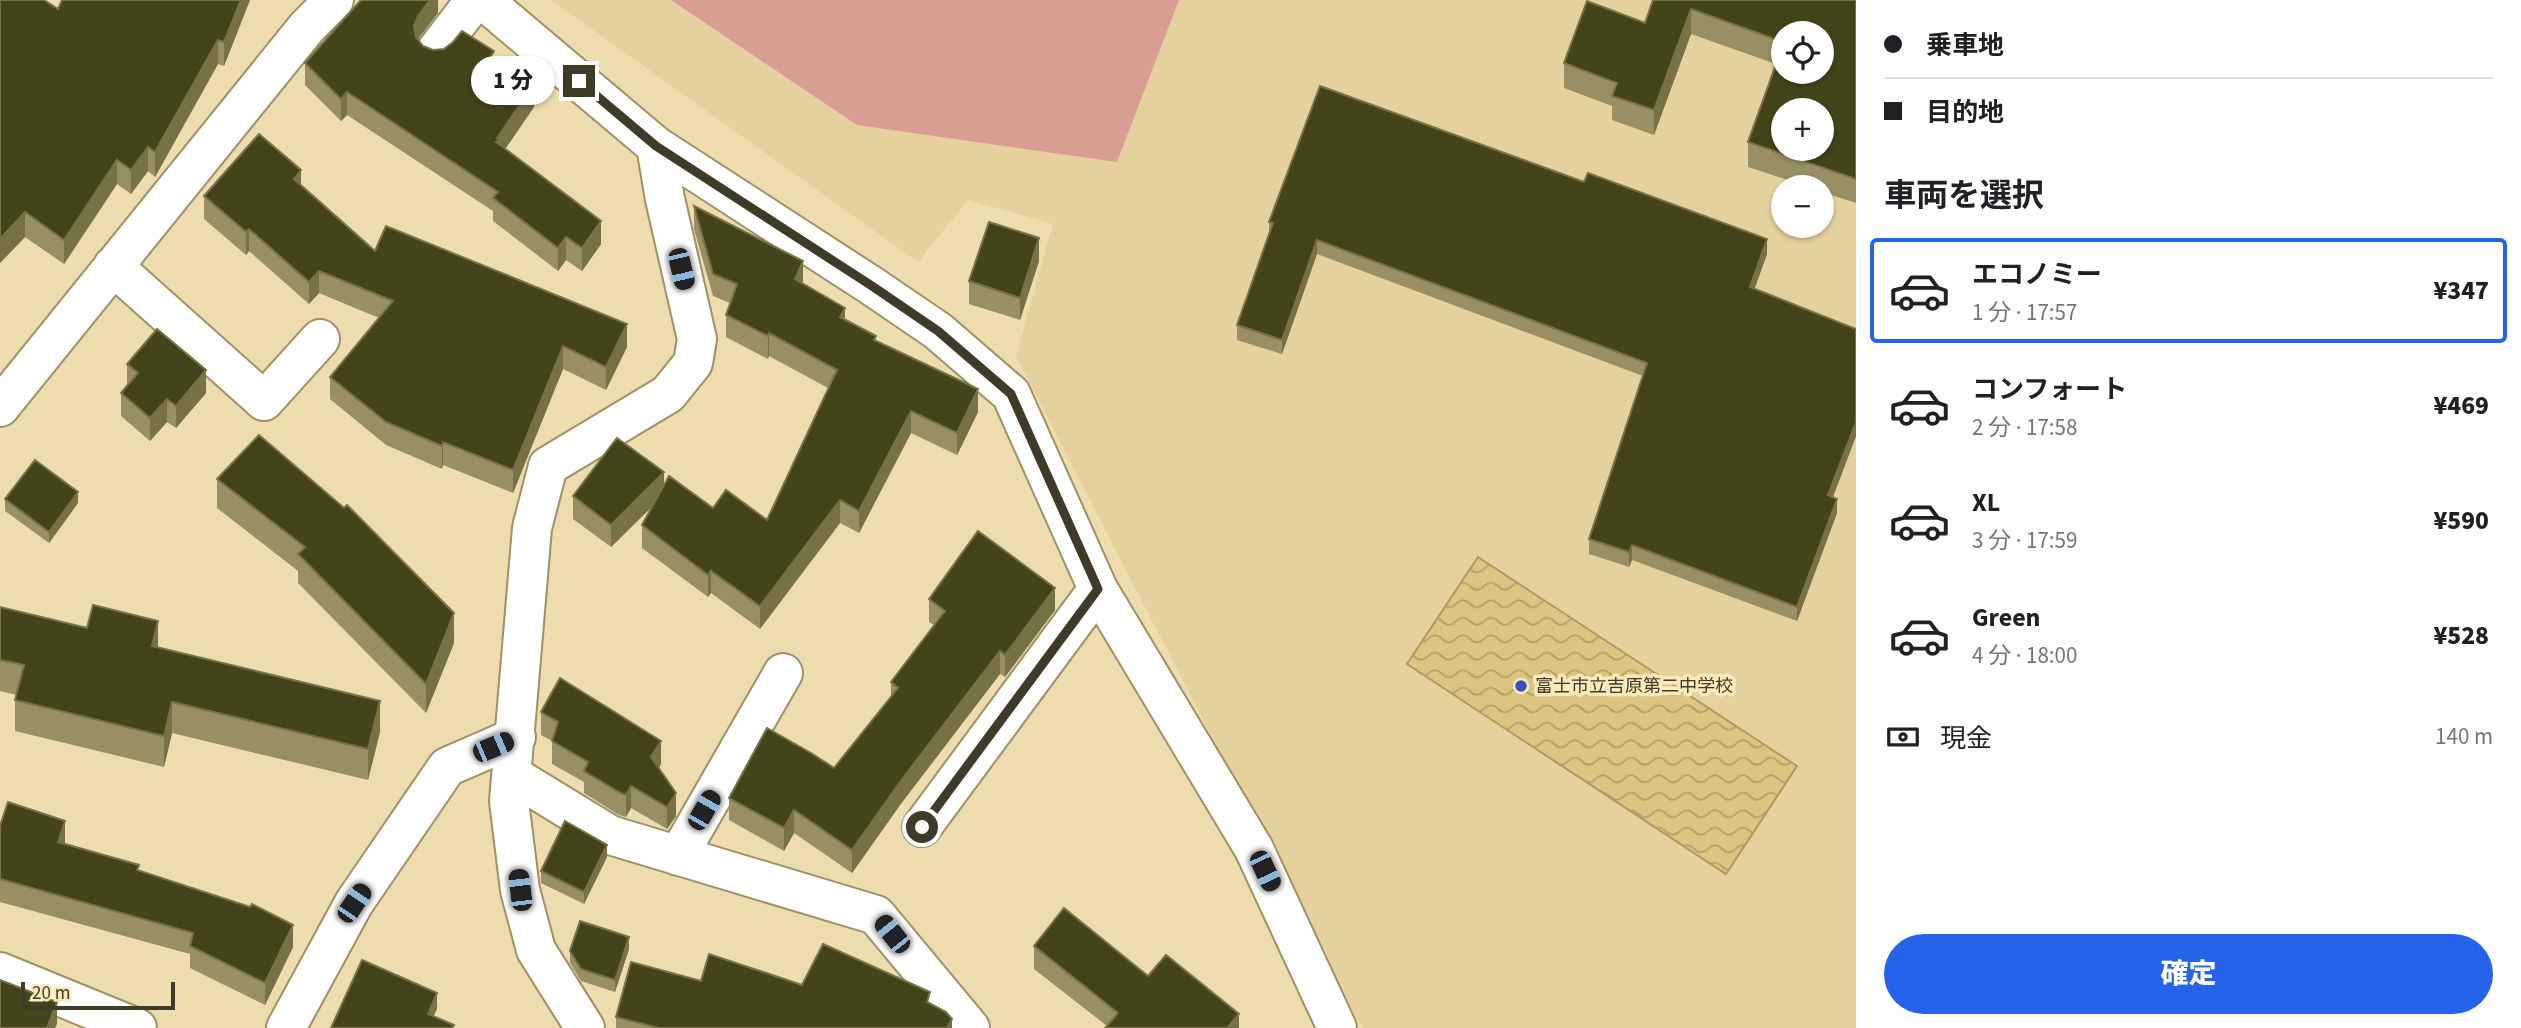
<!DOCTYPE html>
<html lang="ja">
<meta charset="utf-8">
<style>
body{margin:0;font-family:"Source Sans 3","Noto Sans JP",sans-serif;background:#f6f6f6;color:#202124;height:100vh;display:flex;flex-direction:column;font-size:26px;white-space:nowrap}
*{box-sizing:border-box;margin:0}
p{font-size:23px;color:#757577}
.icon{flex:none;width:38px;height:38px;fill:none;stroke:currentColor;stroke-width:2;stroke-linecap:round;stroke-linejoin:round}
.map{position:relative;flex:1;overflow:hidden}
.panel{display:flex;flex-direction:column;background:#fff;width:665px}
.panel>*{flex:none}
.guide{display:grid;align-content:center;height:154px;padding:0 28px;background:#fff}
.controls{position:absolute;left:1771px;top:21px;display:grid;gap:14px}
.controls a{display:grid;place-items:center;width:63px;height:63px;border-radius:50%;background:#fff;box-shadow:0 2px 5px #0004;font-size:35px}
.scale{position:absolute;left:21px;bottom:18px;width:154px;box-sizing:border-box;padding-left:7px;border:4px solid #403a28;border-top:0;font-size:19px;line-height:24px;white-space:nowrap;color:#403a28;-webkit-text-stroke:5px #fae9bb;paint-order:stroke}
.end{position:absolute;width:32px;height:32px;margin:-16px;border:9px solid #403a28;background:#fff;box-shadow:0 0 0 4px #fff}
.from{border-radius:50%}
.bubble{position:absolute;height:49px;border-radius:24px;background:#fff;box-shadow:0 2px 5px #0004;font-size:23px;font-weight:800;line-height:49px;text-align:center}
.car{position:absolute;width:21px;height:42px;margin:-21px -10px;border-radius:9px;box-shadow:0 0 5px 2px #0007;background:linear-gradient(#222 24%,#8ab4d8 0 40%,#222 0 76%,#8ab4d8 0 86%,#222 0)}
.guide b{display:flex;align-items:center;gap:24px;height:66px;font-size:26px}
.guide b+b{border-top:2px solid #e0e0e0}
.guide i{width:18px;height:18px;background:#202124}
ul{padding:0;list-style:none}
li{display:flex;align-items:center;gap:21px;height:105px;margin:0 14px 10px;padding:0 14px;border:4px solid transparent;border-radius:7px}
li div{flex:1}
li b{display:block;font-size:26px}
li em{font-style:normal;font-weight:800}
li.selected{border-color:#2563eb}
li>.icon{width:63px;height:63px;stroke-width:1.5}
h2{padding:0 28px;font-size:32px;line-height:84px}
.pay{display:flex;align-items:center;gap:18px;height:77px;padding:0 28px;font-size:26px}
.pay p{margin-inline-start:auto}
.action{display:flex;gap:14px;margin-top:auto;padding:14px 28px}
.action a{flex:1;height:80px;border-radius:42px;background:#2563eb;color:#fff;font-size:28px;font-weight:800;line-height:80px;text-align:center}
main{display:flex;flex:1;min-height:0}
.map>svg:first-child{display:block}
</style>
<main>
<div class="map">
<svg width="1856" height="1028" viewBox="0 0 1856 1028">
<defs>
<pattern id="water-waves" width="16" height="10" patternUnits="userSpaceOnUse" patternTransform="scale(1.75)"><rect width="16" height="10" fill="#dcc481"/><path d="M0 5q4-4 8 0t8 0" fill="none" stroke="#b4a06a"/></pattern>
</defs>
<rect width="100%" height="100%" fill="#eddcae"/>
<path fill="#e4d19d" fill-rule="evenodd" d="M 551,0 L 1856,0 L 1856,1028 L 1364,1028 L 1356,1017 L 1016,356 L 1053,224 L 968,200 L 918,262 ZM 1783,33 L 1822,33 L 1822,72 L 1783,72 ZM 1783,110 L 1822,110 L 1822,149 L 1783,149 ZM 1783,187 L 1822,187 L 1822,226 L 1783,226 Z"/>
<path fill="#d89e94" d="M 671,0 L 1179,0 L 1117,162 L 857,125 Z"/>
<path fill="url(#water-waves)" stroke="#ad9b66" stroke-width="2" d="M 1478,557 L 1797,766 L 1726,874 L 1407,664 Z"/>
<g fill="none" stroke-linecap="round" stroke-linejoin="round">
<defs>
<path id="street" d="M 483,0 L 656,146 L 872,286 L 938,331 L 1011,394 L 1098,589 L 1254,849 L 1337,1028
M 436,51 L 475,0
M 113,266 L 264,401 L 320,339
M 0,407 L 307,27 L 334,0
M 512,775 L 610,835 L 876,915 L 970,1028
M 922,827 L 1098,589
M 678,856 L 783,673
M 0,972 L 137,1028
M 286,1028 L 354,903 L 447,767 L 516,737
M 585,1028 L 536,950 L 520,890 L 509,801 L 532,528 L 548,466 L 668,394 L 693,363 L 697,339 L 665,199 L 656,146"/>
</defs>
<use href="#street" stroke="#9f9065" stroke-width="42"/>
<use href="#street" stroke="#fff" stroke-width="38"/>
</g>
<path fill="#989064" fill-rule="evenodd" d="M 0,0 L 58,9 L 62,0 L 250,0 L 224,66 L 218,64 L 155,177 L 148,171 L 131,194 L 117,184 L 64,264 L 25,237 L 0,263 Z
M 438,0 L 438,13 L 418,40 L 423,46 L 433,50 L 494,60 L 534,107 L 505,149 L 601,244 L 582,271 L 566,260 L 558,271 L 493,221 L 493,211 L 347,115 L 341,121 L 305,85 L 305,63 Z
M 1653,0 L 1856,0 L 1856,203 L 1822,192 L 1822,187 L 1809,187 L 1748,167 L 1748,142 L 1776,64 L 1691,34 L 1654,135 L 1612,120 L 1612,106 L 1564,88 L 1564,63 L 1645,23 ZM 1783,33 L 1822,72 L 1783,72 Z
M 301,185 L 375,251 L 627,347 L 606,390 L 563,369 L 513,493 L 443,465 L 442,469 L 386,445 L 330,399 L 330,377 L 379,318 L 319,293 L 309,304 L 249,251 L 246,255 L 204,219 L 204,196 Z
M 694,206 L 803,284 L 845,320 L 978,412 L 957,455 L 911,433 L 859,533 L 840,523 L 760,629 L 711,593 L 708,597 L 642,548 L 642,525 L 652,506 L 611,547 L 573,519 L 573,496 L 664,485 L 713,508 L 767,520 L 828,388 L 769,356 L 768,359 L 726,337 L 726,315 L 730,303 L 713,296 L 694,229 Z
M 1269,222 L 1767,254 L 1754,289 L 1856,329 L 1856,436 L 1833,497 L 1837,513 L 1797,621 L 1632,560 L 1629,567 L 1589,554 L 1589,539 L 1643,376 L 1317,254 L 1282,354 L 1237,340 L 1237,325 L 1269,233 Z
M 1039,261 L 1020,320 L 969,304 L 969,281 Z
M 127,364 L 206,393 L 176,428 L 167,422 L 150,441 L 121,416 L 121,393 L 127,386 Z
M 217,479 L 454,643 L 426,713 L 298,583 L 298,571 L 217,508 Z
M 5,499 L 78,503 L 49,543 L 5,511 Z
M 929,599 L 1055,610 L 1005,677 L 1000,674 L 900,805 L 852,873 L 794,833 L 784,851 L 729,820 L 729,798 L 834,768 L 891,697 L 891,682 L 934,625 L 929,622 Z
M 0,607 L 158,648 L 380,732 L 368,780 L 172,733 L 164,767 L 15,731 L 15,700 L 17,695 L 0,691 Z
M 541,712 L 661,764 L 659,768 L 676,816 L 667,829 L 631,808 L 626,817 L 619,815 L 584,793 L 584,782 L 552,764 L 552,741 L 541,735 Z
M 0,826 L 65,843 L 65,844 L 139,871 L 293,947 L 265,1005 L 190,968 L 190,954 L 0,902 Z
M 607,857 L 584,904 L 541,883 L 541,871 Z
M 1034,946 L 1148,976 L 1239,1028 L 1107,1026 L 1034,969 Z
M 629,949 L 615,992 L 581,981 L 570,963 L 570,951 Z
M 701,981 L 802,985 L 930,1004 L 952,1028 L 616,1028 L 616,1017 Z"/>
<path fill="#777246" d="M 241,0 L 250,0 L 224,66 L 224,42 Z
M 430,0 L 438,0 L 438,13 L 418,38 L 414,49 L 414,26 L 418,16 Z
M 1691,9 L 1691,34 L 1654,135 L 1654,110 Z
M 218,40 L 218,64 L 155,177 L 155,152 Z
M 534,84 L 534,107 L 499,158 L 496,165 L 497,138 Z
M 347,92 L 347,115 L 341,121 L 341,99 Z
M 148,147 L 148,171 L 131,194 L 131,170 Z
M 117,160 L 117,184 L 64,264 L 64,240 Z
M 301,170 L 301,193 L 294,179 Z
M 25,212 L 25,237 L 0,263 L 0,239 Z
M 601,221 L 601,244 L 582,271 L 582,248 Z
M 249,229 L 249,251 L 246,255 L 246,232 Z
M 566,237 L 566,260 L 558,271 L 558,248 Z
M 1039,238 L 1039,261 L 1020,320 L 1020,298 Z
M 1767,239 L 1767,254 L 1750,302 L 1750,287 Z
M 1317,240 L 1317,254 L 1282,354 L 1282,340 Z
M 803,261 L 803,283 L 795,279 Z
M 319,271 L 319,293 L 309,304 L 309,282 Z
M 845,308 L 845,330 L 840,317 Z
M 627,324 L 627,347 L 606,390 L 606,367 Z
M 769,333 L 769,356 L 768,359 L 768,336 Z
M 563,346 L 563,369 L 513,493 L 513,470 Z
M 206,370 L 206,393 L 176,428 L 176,406 Z
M 978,389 L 978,412 L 957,455 L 957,433 Z
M 167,399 L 167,422 L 150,441 L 150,418 Z
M 911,411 L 911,433 L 859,533 L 859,511 Z
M 1856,422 L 1856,436 L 1828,510 L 1828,495 Z
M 443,442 L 443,465 L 442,469 L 442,446 Z
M 664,472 L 664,495 L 611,547 L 611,525 Z
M 78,492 L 78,503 L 49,543 L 49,532 Z
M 1837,499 L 1837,513 L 1797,621 L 1797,607 Z
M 840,500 L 840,523 L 760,629 L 760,606 Z
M 1632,545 L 1632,560 L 1629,567 L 1629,552 Z
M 711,571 L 711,593 L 708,597 L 708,575 Z
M 1055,588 L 1055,610 L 1005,677 L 1005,655 Z
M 454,613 L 454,643 L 426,713 L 426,684 Z
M 158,621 L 158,652 L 152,646 Z
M 1000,651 L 1000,674 L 900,805 L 852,873 L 852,850 L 900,782 Z
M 380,701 L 380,732 L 368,780 L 368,749 Z
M 172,702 L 172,733 L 164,767 L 164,736 Z
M 661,741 L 661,764 L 651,780 L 651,757 Z
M 631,786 L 631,808 L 626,817 L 626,795 Z
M 676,793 L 676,816 L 667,829 L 667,807 Z
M 794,810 L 794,833 L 784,851 L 784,828 Z
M 65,821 L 65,843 L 58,864 L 58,842 Z
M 607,845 L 607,857 L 584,904 L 584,892 Z
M 293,925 L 293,947 L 265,1005 L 265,983 Z
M 629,937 L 629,949 L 615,992 L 615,980 Z
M 437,993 L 437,1009 L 428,1028 L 428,1014 Z
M 57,1002 L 57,1024 L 55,1028 L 47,1028 Z
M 1239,1014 L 1239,1028 L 1227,1028 Z
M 952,1019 L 952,1028 L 947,1028 Z"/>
<path fill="#44441a" stroke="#777246" stroke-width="2" fill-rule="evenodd" d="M 0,0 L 44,0 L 58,9 L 62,0 L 241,0 L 224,42 L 218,40 L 155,152 L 148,147 L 131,170 L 117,160 L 64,240 L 25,212 L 0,239 Z
M 361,0 L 430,0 L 418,16 L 414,26 L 416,37 L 423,46 L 433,50 L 444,49 L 453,42 L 462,31 L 494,51 L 490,58 L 534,84 L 497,138 L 499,139 L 496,142 L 601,221 L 582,248 L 566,237 L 558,248 L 493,198 L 498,192 L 347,92 L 341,99 L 305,63 Z
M 1653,0 L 1856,0 L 1856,179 L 1748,142 L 1783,45 L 1783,72 L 1822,72 L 1822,33 L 1783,33 L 1783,42 L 1691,9 L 1654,110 L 1612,96 L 1617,83 L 1564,63 L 1587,1 L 1645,23 ZM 1783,110 L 1822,110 L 1822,149 L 1783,149 Z
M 1320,86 L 1584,182 L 1588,173 L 1767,239 L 1750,287 L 1856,329 L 1856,422 L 1828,495 L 1837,499 L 1797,607 L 1632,545 L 1629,552 L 1589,539 L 1647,363 L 1317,240 L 1282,340 L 1237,325 L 1273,223 L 1269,222 Z
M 259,134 L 301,170 L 294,179 L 375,251 L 386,226 L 627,324 L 606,367 L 563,346 L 513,470 L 443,442 L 442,446 L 386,422 L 330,377 L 393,301 L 319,271 L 309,282 L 249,229 L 246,232 L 204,196 Z
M 694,206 L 803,261 L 795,279 L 845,308 L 840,317 L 876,336 L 874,340 L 978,389 L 957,433 L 911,411 L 859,511 L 840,500 L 760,606 L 711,571 L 708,575 L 642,525 L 669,476 L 713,508 L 726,490 L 767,520 L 837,370 L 769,333 L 768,336 L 726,315 L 737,284 L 713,274 Z
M 989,222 L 1039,238 L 1020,298 L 969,281 Z
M 157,329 L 206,370 L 176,406 L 167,399 L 150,418 L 121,393 L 138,373 L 127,364 Z
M 259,435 L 344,508 L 347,505 L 454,613 L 426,684 L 298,554 L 305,547 L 217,479 Z
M 617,438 L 664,472 L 611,525 L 573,496 Z
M 35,460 L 78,492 L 49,532 L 5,499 Z
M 978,531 L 1055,588 L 1005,655 L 1000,651 L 900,782 L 852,850 L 794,810 L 784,828 L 729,798 L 767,728 L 811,753 L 834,768 L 898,688 L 891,682 L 945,611 L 929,599 Z
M 93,605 L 158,621 L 152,646 L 380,701 L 368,749 L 172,702 L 164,736 L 15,700 L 24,665 L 0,660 L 0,607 L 87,628 Z
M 560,678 L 661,741 L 651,757 L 676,793 L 667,807 L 631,786 L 626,795 L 619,792 L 584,771 L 588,762 L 552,741 L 558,722 L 541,712 Z
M 8,802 L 65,821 L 58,842 L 139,865 L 137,870 L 250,907 L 252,904 L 293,925 L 265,983 L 190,946 L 193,933 L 0,879 L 0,826 Z
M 565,821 L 607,845 L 584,892 L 541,871 Z
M 1064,908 L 1148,976 L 1166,955 L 1239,1014 L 1227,1028 L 1105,1028 L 1118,1013 L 1034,946 Z
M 580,921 L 629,937 L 615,980 L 581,969 L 570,951 Z
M 823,944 L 930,992 L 927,1002 L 946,1012 L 952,1019 L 947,1028 L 659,1028 L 616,1017 L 631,962 L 701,981 L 709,954 L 802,985 Z
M 362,960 L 437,993 L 428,1014 L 454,1025 L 452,1028 L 331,1028 Z
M 0,980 L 57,1002 L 47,1028 L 0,1028 Z"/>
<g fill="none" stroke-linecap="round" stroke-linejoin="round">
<path stroke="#403a28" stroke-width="9" d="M 579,81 L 656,146 L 872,286 L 938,331 L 1011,394 L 1098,589 L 922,827"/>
</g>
<circle fill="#3a50c2" stroke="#fae9bb" stroke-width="2.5" cx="1521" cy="686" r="7"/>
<g text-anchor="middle" stroke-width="7" stroke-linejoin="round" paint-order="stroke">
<g font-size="18" fill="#403a28" stroke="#fae9bb" text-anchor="start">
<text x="1535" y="692">富士市立吉原第二中学校</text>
</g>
</g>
</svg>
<div class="controls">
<a><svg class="icon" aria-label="locate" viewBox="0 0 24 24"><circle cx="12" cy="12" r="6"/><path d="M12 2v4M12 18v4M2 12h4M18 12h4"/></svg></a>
<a>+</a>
<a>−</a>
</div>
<div class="scale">20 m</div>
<i class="end from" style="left:922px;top:827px"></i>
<i class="end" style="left:579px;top:81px"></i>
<div class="bubble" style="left:471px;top:56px;width:84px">1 分</div>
<i class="car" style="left:681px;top:269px;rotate:167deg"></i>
<i class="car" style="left:493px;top:747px;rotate:67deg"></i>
<i class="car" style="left:704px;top:810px;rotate:30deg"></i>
<i class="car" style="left:1265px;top:871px;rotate:155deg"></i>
<i class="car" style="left:520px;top:890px;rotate:353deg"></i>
<i class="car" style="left:354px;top:903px;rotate:34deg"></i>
<i class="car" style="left:892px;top:934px;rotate:321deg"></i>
</div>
<section class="panel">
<div class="guide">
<b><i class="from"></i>乗車地</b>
<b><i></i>目的地</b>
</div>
<h2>車両を選択</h2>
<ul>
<li class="selected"><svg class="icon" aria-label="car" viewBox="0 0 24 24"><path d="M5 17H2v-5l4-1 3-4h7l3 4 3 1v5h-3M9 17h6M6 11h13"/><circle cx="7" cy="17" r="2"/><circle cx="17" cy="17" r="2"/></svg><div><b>エコノミー</b><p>1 分 · 17:57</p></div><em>¥347</em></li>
<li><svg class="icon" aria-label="car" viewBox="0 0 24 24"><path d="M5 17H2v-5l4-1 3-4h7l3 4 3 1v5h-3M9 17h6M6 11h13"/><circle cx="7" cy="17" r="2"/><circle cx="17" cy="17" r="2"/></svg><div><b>コンフォート</b><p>2 分 · 17:58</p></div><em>¥469</em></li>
<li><svg class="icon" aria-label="car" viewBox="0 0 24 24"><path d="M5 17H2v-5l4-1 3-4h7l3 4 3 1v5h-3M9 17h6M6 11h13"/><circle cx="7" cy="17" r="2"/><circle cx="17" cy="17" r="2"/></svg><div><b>XL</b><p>3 分 · 17:59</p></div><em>¥590</em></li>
<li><svg class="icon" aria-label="car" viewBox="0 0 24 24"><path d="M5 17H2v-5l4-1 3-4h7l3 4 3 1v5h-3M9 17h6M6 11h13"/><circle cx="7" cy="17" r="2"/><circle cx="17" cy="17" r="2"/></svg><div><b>Green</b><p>4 分 · 18:00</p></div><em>¥528</em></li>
</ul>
<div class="pay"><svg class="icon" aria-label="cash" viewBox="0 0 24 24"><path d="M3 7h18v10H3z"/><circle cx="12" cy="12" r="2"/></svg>現金<p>140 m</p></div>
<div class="action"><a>確定</a></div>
</section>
</main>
